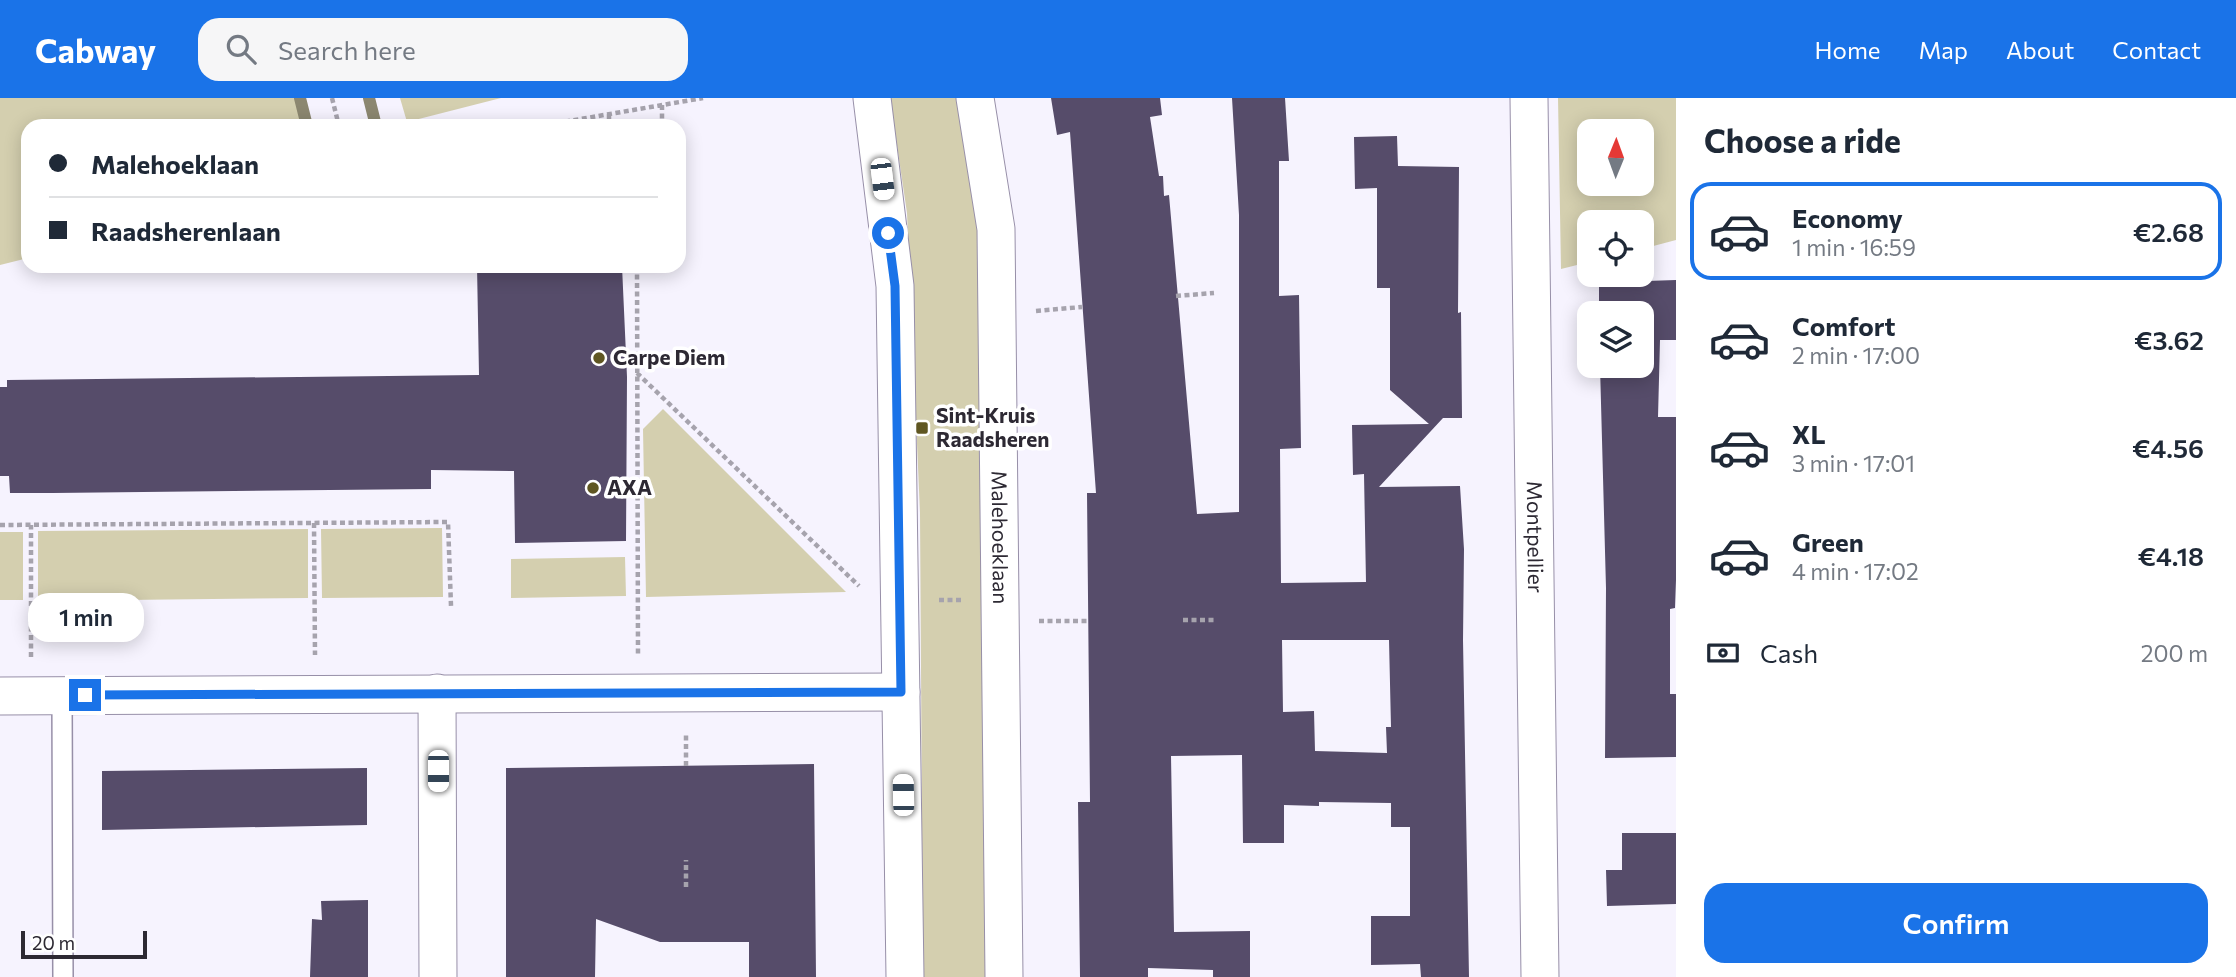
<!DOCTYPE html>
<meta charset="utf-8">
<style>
body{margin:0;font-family:Commissioner,sans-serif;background:#f6f6f7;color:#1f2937;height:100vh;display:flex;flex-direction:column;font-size:26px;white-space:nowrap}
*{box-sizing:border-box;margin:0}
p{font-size:23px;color:#747a83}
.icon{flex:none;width:38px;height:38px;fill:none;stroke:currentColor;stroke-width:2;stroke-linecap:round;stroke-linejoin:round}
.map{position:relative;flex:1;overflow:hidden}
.side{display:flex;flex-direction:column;background:#fff;width:560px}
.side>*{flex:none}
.guide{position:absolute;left:21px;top:21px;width:665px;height:154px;border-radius:21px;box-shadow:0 4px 18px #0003;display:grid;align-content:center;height:154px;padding:0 28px;background:#fff}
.needle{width:46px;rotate:1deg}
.tools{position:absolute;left:1577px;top:21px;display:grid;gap:14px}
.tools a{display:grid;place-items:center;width:77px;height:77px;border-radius:14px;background:#fff;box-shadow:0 4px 18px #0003;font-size:35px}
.scale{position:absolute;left:21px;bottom:18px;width:126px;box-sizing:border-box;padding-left:7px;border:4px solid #2d2933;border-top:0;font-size:19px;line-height:24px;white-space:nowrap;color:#2d2933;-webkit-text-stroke:5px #fff;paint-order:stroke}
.end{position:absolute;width:32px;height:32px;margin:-16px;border:9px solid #1a73e8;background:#fff;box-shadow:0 0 0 4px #fff}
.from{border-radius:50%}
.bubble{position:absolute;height:49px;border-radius:21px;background:#fff;box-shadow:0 4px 18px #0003;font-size:23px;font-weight:600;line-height:49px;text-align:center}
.car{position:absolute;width:21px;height:42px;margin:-21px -10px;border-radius:9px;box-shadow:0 0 5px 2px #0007;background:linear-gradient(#fff 24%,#345 0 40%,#fff 0 76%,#345 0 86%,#fff 0)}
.guide b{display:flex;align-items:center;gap:24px;height:66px;font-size:26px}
.guide b+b{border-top:2px solid #e0e1e3}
.guide i{width:18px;height:18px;background:#1f2937}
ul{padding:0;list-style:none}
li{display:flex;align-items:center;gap:21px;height:98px;margin:0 14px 10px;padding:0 14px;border:4px solid transparent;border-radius:21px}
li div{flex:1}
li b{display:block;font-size:26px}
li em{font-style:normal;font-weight:600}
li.selected{border-color:#1a73e8}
li>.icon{width:63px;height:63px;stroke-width:1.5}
h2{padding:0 28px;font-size:32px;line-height:84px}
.pay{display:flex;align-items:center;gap:18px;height:77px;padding:0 28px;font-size:26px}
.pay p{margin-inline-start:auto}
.action{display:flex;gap:14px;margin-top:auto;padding:14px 28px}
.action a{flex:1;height:80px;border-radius:21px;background:#1a73e8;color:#fff;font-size:28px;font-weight:600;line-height:80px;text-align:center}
header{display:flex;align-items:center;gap:42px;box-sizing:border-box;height:98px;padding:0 35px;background:#1a73e8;color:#fff}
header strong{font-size:33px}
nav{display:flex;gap:38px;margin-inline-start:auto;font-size:24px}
.search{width:490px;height:63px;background:#f6f6f7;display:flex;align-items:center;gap:18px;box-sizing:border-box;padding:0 24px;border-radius:21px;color:#747a83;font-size:26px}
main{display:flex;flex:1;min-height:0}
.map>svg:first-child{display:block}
</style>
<header>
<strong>Cabway</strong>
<div class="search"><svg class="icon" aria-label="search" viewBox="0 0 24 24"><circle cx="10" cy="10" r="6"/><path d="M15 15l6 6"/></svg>Search here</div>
<nav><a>Home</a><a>Map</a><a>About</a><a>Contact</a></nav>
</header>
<main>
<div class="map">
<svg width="1676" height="879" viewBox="0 0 1676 879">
<rect width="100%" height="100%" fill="#f6f3fe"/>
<path fill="#d4cfaf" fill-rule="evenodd" d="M 0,0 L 295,0 L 303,28 L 28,28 L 28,160 L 0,167 Z
M 400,0 L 501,0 L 407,24 Z
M 890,0 L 959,0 L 977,127 L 987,274 L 993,879 L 923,879 L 920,415 L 907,115 Z
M 1558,0 L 1676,0 L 1676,142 L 1642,151 L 1642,124 L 1589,124 L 1589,164 L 1561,171 ZM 1589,33 L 1642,33 L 1642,86 L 1589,86 Z
M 663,311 L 846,494 L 646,499 L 643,331 Z
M 442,430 L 443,499 L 322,500 L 321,431 Z
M 308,431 L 308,500 L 38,503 L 38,433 Z
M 0,434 L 23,434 L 23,502 L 0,502 Z
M 625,459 L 626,498 L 511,500 L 511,461 Z"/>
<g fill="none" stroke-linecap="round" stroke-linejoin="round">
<path stroke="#8c8770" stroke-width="12" d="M 300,0 L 307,28
M 369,0 L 376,28"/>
</g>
<path fill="#564c6a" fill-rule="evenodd" d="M 1051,0 L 1160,0 L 1162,17 L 1150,19 L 1159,78 L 1163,78 L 1164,98 L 1169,97 L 1197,416 L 1239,414 L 1239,117 L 1232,0 L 1285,0 L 1289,63 L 1279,63 L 1279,198 L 1299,197 L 1301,350 L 1280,351 L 1281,485 L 1366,484 L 1364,376 L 1353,377 L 1352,327 L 1429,326 L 1390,292 L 1390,190 L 1377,190 L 1377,90 L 1355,91 L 1354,39 L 1397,38 L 1398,68 L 1459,69 L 1458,215 L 1461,214 L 1462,320 L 1443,320 L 1379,389 L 1460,388 L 1464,451 L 1463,542 L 1469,879 L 1421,879 L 1420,866 L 1371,867 L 1371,818 L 1410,818 L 1410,729 L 1391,729 L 1391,705 L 1319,704 L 1319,708 L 1284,707 L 1284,745 L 1243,745 L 1242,657 L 1171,658 L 1174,834 L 1250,833 L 1250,879 L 1213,879 L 1213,872 L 1148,870 L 1148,879 L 1080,879 L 1078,704 L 1090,704 L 1087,395 L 1096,395 L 1070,34 L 1057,37 ZM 1282,542 L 1389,542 L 1391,629 L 1386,629 L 1387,655 L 1315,653 L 1314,613 L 1283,614 Z
M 477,168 L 622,168 L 627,279 L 626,443 L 515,445 L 514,373 L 431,372 L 431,391 L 53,395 L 10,395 L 9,378 L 0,378 L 0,289 L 7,289 L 7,282 L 479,277 Z
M 1676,182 L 1676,242 L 1660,242 L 1658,319 L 1676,319 L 1676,482 L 1675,510 L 1670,511 L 1670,596 L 1676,596 L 1676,659 L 1605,660 L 1606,490 L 1600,268 L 1642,268 L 1642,215 L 1599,215 L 1599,189 L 1617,188 L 1617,184 Z
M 814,666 L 816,879 L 749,879 L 749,844 L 660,844 L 596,821 L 595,879 L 506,879 L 506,670 Z
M 367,670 L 367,727 L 102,732 L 102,673 Z
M 1622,735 L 1676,735 L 1676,806 L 1607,808 L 1606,772 L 1622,772 Z
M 368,802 L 368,879 L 310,879 L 312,821 L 322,822 L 321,803 Z"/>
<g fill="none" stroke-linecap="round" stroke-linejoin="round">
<defs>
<path id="service" d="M 62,598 L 63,879"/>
<g id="minor">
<path d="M 872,0 L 895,188 L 905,879"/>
<path id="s1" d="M 975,0 L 996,131 L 1004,879"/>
<path id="s2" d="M 1529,0 L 1540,879"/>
<path d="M 437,595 L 438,879"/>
<path d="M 0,598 L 901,594"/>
</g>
</defs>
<use href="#service" stroke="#978fa8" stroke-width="22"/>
<use href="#minor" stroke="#978fa8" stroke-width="39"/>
<path stroke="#a6a3ad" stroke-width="4.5" stroke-dasharray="5 3.5" stroke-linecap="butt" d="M 332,0 L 339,28
M 662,7 L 662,28
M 609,16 L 609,28
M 540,28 L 703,0
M 637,168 L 638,556
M 1176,198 L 1214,195
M 1036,213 L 1082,209
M 637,275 L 859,488
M 936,319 L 958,319
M 314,425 L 315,557
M 0,427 L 448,424 L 451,508
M 939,502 L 961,502
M 1183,522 L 1214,522
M 1039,523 L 1088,523
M 31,559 L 31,427
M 686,668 L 686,635
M 686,789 L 686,762"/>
<use href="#service" stroke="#fff" stroke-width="19"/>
<use href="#minor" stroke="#fff" stroke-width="37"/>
</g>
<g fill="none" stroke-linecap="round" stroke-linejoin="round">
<path stroke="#1a73e8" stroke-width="9" d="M 85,597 L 901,594 L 895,188 L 888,135"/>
</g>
<g fill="#5f5622" stroke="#fff" stroke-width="2.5">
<circle cx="599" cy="260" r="7"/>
<rect x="915" y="323" width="14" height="14" rx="3.5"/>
<circle cx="593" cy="390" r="7"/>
</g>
<g text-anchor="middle" stroke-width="7" stroke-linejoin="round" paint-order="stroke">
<g font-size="21" font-weight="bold" fill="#2d2933" stroke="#fff" text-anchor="start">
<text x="613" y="267">Carpe Diem</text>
<text x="936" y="325">Sint-Kruis<tspan x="936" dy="24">Raadsheren</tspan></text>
<text x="607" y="397">AXA</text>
</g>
<g font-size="21" fill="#2d2933" stroke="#fff">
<text dy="7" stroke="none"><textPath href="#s1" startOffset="441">Malehoeklaan</textPath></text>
<text dy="7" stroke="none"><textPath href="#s2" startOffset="439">Montpellier</textPath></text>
</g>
</g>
</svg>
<div class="tools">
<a><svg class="needle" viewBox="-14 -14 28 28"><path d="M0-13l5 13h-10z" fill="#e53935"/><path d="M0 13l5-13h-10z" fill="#747a83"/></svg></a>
<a><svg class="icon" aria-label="locate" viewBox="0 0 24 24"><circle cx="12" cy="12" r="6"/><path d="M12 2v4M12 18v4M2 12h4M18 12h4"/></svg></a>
<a><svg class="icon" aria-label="layers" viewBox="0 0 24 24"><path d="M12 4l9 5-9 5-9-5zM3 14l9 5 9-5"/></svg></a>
</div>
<div class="scale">20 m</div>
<i class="end from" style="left:888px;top:135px"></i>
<i class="end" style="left:85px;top:597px"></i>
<div class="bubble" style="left:28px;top:495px;width:116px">1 min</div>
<i class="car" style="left:882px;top:81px;rotate:173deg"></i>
<i class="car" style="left:438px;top:673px;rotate:180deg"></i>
<i class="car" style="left:903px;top:697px;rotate:359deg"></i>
<div class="guide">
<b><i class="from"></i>Malehoeklaan</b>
<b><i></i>Raadsherenlaan</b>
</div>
</div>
<section class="side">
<h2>Choose a ride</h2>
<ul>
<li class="selected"><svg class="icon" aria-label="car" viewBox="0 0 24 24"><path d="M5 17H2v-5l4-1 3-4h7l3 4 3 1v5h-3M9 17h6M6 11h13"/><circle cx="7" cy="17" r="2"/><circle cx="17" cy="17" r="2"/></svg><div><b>Economy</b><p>1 min · 16:59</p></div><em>€2.68</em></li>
<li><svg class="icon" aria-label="car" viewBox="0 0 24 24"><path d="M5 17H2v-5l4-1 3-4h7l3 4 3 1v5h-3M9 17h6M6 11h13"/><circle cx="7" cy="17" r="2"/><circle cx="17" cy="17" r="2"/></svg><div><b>Comfort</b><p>2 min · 17:00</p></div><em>€3.62</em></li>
<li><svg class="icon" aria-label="car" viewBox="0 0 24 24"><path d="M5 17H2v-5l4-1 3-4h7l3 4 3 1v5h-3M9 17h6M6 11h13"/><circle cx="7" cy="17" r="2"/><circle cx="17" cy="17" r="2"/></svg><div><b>XL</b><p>3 min · 17:01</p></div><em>€4.56</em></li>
<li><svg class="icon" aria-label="car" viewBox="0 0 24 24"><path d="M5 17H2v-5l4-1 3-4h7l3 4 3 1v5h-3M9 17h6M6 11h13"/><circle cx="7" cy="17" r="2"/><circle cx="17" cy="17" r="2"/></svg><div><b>Green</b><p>4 min · 17:02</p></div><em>€4.18</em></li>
</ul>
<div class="pay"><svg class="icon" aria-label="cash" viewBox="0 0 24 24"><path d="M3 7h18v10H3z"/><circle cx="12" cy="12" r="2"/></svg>Cash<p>200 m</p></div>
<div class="action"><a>Confirm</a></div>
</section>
</main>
